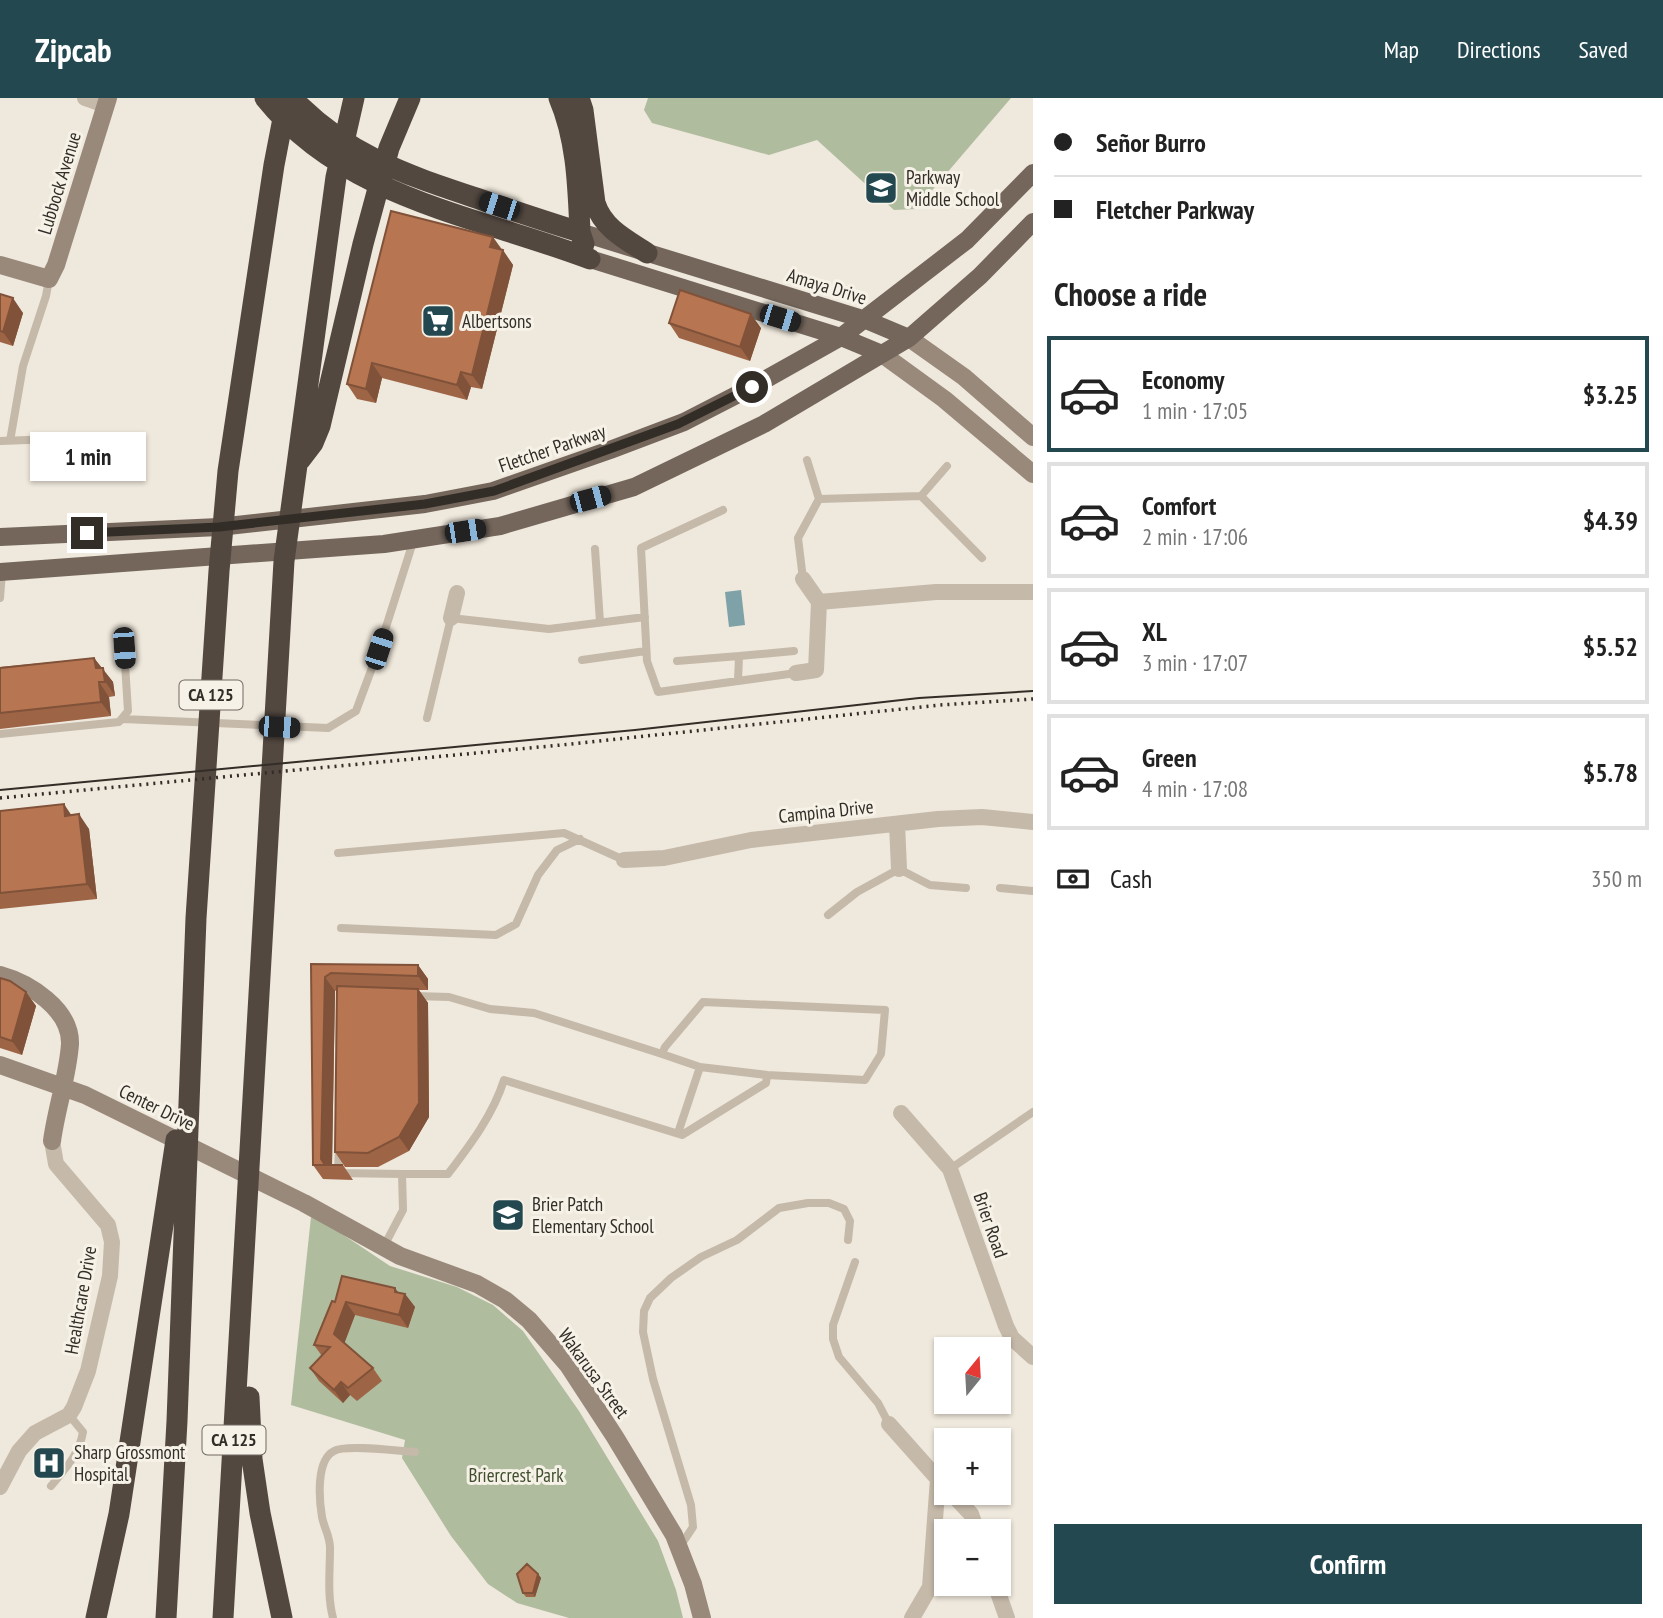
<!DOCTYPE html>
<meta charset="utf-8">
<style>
body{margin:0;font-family:"PT Sans Narrow",sans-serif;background:#f2f2f2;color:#222;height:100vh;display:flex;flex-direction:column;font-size:26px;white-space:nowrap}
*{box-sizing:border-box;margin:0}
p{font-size:23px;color:#767676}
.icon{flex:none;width:38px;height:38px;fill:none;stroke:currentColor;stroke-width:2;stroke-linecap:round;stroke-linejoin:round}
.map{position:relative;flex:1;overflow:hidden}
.side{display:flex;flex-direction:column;background:#fff;width:630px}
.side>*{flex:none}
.guide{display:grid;align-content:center;height:154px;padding:0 21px;background:#fff}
.needle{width:46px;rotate:18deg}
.buttons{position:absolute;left:934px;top:1239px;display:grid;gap:14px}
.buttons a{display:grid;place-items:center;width:77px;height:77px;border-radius:0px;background:#fff;box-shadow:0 2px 5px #0004;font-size:35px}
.end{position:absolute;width:32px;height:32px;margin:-16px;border:9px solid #332d28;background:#fff;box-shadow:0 0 0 4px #fff}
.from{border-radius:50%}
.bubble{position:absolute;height:49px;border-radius:0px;background:#fff;box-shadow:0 2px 5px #0004;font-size:23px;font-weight:600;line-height:49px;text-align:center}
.car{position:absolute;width:21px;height:42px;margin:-21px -10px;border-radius:9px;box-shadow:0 0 5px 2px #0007;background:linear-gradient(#222 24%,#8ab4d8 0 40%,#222 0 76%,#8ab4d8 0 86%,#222 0)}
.guide b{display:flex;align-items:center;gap:24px;height:66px;font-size:26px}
.guide b+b{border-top:2px solid #e0e0e0}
.guide i{width:18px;height:18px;background:#222}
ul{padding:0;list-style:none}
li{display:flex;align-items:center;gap:21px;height:116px;margin:0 14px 10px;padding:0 7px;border:4px solid #e0e0e0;border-radius:0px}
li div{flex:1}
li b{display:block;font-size:26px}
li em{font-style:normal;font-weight:600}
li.current{border-color:#234850}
li>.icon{width:63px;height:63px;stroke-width:1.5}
h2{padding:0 21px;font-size:32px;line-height:84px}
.pay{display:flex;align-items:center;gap:18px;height:77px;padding:0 21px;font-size:26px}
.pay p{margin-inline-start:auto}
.cta{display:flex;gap:14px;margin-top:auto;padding:14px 21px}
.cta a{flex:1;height:80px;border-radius:0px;background:#234850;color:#fff;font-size:28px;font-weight:600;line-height:80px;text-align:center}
header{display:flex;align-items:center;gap:42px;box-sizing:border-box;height:98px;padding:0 35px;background:#234850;color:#fff}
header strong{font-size:33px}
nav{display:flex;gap:38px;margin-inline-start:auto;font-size:24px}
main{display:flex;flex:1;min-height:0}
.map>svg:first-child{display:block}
</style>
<header>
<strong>Zipcab</strong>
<nav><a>Map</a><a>Directions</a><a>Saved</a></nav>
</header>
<main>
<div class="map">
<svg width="1033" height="1520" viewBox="0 0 1033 1520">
<rect width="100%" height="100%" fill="#efe8dc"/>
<path fill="#afbc9e" d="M 648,0 L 1011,0 L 916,111 L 894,112 L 817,42 L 769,57 L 652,25 L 644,12 Z
M 311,1119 L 330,1128 L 390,1168 L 457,1189 L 493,1207 L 523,1233 L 579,1313 L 658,1443 L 676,1492 L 683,1520 L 569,1520 L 517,1505 L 488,1486 L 451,1438 L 402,1360 L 405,1342 L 291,1307 Z"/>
<path fill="#7ea2a8" d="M 741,492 L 745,527 L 729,529 L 725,494 Z"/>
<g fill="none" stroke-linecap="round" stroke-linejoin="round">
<path stroke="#c5b9a9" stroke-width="8" d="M 0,343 L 56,341
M 10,343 L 23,268 L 46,198 L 49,181
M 807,362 L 819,401
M 921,398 L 947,368
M 723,412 L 641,450 L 647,563 L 658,594 L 796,575
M 595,451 L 600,524
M 803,481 L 798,440 L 819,401 L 921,398 L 982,460
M 0,500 L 2,474
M 582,562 L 646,553
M 677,563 L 739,558
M 738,583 L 739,558 L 794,553
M 427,620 L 451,520 L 549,531 L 645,519
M 123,621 L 328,630 L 356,613 L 379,551 L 413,444
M 0,636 L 119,624 L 128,613 L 124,550
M 338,755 L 564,735 L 624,762
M 1000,790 L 1033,793
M 828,817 L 857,794 L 899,771 L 930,787 L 966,790
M 341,830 L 496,837 L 516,826 L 538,777 L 557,752 L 580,741
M 415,898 L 449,899 L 490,911 L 534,915 L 662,956
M 700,969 L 767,977
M 339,1049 L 338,1075 L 402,1076
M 950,1071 L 1033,1014
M 383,1150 L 403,1112 L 402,1076 L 448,1076 C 470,1047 493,1017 504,982 L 682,1037 L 766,985 L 767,977 L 865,982 L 881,956 L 885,912 L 703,904 L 665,949 L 662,956 L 700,969 L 678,1035
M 855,1164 L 833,1227 L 833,1241 L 839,1259 L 878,1305 L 889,1326
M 51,1388 C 65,1371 79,1357 83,1334 L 69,1317
M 679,1450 L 693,1429 L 691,1407 L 653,1281 L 643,1234 L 644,1213 L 650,1200 L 671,1180 L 701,1159 L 737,1142 L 779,1110 L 808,1105 L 829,1105 L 844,1111 L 850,1123 L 848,1142
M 333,1520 C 327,1497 330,1474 330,1450 C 330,1438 324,1430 322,1419 C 319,1401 316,1362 334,1353 C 346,1346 398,1353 415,1354"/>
<path stroke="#c5b9a9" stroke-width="16" d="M 85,0 L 105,7
M 803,481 L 819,504 L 936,494 L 1033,494
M 451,520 L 457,495
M 796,575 L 816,572 L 819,504
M 897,726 L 899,771
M 624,762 L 664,760 L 751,742 L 938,721 L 982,719 L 1033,724
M 901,1015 L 950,1071 L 1006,1228 L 1012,1240 L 1033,1259
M 889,1326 L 945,1389
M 0,1389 L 19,1353 L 35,1335 L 69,1317 L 74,1309 L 88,1273 L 110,1178 L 112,1144 L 108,1127 L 56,1066 L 52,1043
M 951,1395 L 971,1416 L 977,1433
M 995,1486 L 1007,1520
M 912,1520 L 930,1489 L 938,1381"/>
<path stroke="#99897b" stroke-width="18" d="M 0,167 L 49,181 L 56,167 L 108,0
M 909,240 L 964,279 L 1033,339
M 882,256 L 944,301 L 1033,376
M 0,877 C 29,885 71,911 70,946 C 68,977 56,1012 52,1043
M 0,967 L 85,997 L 304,1105 L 400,1158 L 477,1186 L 505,1202 L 529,1222 L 568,1267 L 615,1339 L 674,1437 L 693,1486 L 702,1520"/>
<path stroke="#74665b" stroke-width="18" d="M 580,134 L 866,222 L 909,240
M 590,161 L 841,239 L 882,256
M 0,439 L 219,429 L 425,406 L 493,393 L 610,352 L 684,324 L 752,289 L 841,239 L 967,142 L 1033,75
M 0,474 L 384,446 L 500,428 L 634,389 L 764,326 L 909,240 L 980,178 L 1033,124"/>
<path stroke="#534840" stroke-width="21" d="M 265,0 C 345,100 477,118 590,161
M 292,0 C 346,56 401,75 473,99 C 509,111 544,123 580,134
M 559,0 C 577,42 578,89 580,134 L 584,146
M 579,0 L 583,12 L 595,105 C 603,130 625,141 647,155
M 300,362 L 313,345 L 320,328 L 363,146 L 389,50 L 410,0
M 249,1299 L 252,1361 L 260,1415 L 282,1520
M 96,1520 L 119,1416 L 176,1042
M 166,1520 L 177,1323 L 196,820 L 219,473 L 228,373 L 274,67 L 287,0
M 223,1520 L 284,463 L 336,79 L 354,0"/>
<path stroke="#332d28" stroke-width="2" d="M 0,692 L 635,632 L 919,600 L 1033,593"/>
<path stroke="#332d28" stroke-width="3.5" stroke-dasharray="2 5" stroke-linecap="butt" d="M 0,700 L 561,647 L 940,607 L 1033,601"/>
</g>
<path fill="#9d6546" d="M 502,152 L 513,167 L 482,291 L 471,289 L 467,302 L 382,280 L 376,305 L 357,301 L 347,286 Z
M 0,196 L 23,215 L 13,248 L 0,244 Z
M 669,225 L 761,230 L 750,263 L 679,240 Z
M 94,560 L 113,584 L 115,598 L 109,599 L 111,618 L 0,631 L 0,569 Z
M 0,713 L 71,717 L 89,731 L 97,801 L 0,811 Z
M 311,866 L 418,867 L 428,881 L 428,892 L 419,892 L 428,905 L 429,1019 L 409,1053 L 378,1069 L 345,1069 L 335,1054 L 337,892 L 335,893 L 332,1067 L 343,1067 L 353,1082 L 323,1081 L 313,1067 Z
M 0,880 L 26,894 L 36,908 L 22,957 L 0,950 Z
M 398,1195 L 405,1196 L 415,1209 L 408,1230 L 355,1217 L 344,1245 L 373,1270 L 382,1283 L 357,1303 L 350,1297 L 343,1305 L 319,1283 L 310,1270 L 322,1258 L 314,1247 L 335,1204 Z
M 538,1476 L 541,1480 L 535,1499 L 526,1499 L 523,1495 Z"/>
<path fill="#805239" d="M 493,139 L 503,153 L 490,149 Z
M 503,152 L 513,167 L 482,291 L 472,277 Z
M 13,200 L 23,215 L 13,248 L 3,234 Z
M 751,216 L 761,230 L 750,263 L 740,249 Z
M 372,265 L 382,280 L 376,305 L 366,291 Z
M 461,274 L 471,289 L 467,302 L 457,287 Z
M 94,560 L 113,584 L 115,598 L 96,570 Z
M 99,584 L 109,599 L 111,618 L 101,604 Z
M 64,706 L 74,721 L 65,718 Z
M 79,716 L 89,731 L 97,801 L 87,786 Z
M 418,867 L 428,881 L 428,892 L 418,878 Z
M 325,879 L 335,893 L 332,1067 L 326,1067 L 321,1061 Z
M 418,891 L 428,905 L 429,1019 L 409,1053 L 399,1039 Z
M 26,894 L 36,908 L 22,957 L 12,943 Z
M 395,1190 L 404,1202 L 405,1196 L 415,1209 L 408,1230 L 399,1217 L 395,1194 Z
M 346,1204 L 355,1217 L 343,1249 L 334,1236 Z
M 341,1284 L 350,1297 L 343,1305 L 334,1292 Z
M 538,1476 L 541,1480 L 535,1499 L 533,1495 Z"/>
<path fill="#b77551" stroke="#805239" stroke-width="2" d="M 391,113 L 493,139 L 490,149 L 503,152 L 472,277 L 461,274 L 457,287 L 372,265 L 366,291 L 347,286 Z
M 680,192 L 751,216 L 740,249 L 669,225 Z
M 0,196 L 13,200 L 3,234 L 0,233 Z
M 94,560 L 96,570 L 103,570 L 105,584 L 99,584 L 101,604 L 0,615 L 0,570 Z
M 64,706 L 65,718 L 79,716 L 87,786 L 0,795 L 0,713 Z
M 311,866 L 418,867 L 418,878 L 331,875 L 325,879 L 321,1061 L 325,1067 L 343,1067 L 313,1067 Z
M 0,880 L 10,883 L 26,894 L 12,943 L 0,939 Z
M 337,888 L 418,891 L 419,1005 L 399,1039 L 368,1055 L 335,1054 Z
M 342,1178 L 395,1190 L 395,1194 L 405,1196 L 399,1217 L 346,1204 L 334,1236 L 373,1270 L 348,1290 L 341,1284 L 334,1292 L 310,1270 L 330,1249 L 314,1247 L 332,1203 L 335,1204 Z
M 527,1466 L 538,1476 L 533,1495 L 523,1495 L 517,1476 Z"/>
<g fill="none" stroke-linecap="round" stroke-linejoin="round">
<path stroke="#332d28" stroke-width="9" d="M 87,435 L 219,429 L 425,406 L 494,393 L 678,326 L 752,289"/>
</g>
<defs>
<symbol id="school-square" viewBox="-11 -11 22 22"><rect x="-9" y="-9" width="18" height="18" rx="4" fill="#234850" stroke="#f7f2e8"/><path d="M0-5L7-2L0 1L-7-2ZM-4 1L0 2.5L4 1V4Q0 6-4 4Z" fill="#fff"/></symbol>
<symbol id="supermarket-square" viewBox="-11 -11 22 22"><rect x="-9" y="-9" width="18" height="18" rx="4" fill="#234850" stroke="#f7f2e8"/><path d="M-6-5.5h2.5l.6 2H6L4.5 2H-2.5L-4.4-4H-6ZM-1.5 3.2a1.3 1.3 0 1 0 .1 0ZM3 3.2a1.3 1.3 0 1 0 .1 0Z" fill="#fff"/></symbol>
<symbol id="hospital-square" viewBox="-11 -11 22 22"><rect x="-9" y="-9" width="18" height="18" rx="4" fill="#234850" stroke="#f7f2e8"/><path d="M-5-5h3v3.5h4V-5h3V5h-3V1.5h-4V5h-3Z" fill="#fff"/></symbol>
</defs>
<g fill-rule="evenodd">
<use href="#school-square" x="862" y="71" width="38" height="38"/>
<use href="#supermarket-square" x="419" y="204" width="38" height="38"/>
<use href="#school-square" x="489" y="1098" width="38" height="38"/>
<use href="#hospital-square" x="30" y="1346" width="38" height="38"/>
</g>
<g text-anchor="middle" stroke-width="6" stroke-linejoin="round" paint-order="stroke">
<g fill="#f7f2e8" stroke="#6e6862" stroke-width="2">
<rect x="179.5" y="582.5" width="63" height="29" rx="5"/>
<rect x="202.5" y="1327.5" width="63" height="29" rx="5"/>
</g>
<g font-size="18" font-weight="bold" fill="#332d28">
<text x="211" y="603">CA 125</text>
<text x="234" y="1348">CA 125</text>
</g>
<g font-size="19" fill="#332d28" stroke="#f7f2e8" text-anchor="start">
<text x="906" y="86">Parkway<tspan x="906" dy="22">Middle School</tspan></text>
<text x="462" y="230">Albertsons</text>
<text x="532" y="1113">Brier Patch<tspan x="532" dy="22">Elementary School</tspan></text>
<text x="74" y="1361">Sharp Grossmont<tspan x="74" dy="22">Hospital</tspan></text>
</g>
<g font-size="19" fill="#332d28" stroke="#f7f2e8">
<text transform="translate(59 85) rotate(-73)" y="7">Lubbock Avenue</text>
<text transform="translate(827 188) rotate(17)" y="7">Amaya Drive</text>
<text transform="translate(552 350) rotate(-19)" y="7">Fletcher Parkway</text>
<text transform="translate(826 713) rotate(-6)" y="7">Campina Drive</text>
<text transform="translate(157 1009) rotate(26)" y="7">Center Drive</text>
<text transform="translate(991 1127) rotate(71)" y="7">Brier Road</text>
<text transform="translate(80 1202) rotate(-80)" y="7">Healthcare Drive</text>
<text transform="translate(594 1275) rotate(54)" y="7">Wakarusa Street</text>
</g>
<g font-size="19" fill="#404f2f" stroke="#f7f2e8">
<text x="516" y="1384">Briercrest Park</text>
</g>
</g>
</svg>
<div class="buttons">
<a><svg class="needle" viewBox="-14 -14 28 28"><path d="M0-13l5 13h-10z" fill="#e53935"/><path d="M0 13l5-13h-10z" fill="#767676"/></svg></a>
<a>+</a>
<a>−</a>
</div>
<i class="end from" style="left:752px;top:289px"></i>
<i class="end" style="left:87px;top:435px"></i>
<div class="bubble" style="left:30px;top:334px;width:116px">1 min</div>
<i class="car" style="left:499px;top:108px;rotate:288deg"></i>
<i class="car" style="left:780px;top:220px;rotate:107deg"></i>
<i class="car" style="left:590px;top:401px;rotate:75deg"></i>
<i class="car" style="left:465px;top:433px;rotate:81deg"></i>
<i class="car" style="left:124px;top:550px;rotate:176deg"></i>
<i class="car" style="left:379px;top:551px;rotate:18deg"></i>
<i class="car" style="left:279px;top:629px;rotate:93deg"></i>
</div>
<section class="side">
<div class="guide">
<b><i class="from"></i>Señor Burro</b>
<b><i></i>Fletcher Parkway</b>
</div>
<h2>Choose a ride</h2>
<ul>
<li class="current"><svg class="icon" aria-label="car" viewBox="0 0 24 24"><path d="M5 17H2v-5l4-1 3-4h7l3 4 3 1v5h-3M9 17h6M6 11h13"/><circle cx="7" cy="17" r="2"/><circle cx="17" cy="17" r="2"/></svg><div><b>Economy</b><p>1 min · 17:05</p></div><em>$3.25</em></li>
<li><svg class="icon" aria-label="car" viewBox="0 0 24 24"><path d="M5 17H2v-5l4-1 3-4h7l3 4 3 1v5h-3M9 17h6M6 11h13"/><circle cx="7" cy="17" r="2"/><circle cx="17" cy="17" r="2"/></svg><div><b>Comfort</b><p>2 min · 17:06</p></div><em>$4.39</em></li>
<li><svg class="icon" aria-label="car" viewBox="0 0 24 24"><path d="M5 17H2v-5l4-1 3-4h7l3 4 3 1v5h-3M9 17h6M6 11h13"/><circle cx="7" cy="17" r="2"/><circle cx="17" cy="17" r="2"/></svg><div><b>XL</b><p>3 min · 17:07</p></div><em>$5.52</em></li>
<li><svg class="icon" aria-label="car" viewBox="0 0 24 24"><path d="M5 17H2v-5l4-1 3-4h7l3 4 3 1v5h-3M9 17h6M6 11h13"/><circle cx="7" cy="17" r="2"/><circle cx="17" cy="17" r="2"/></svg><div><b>Green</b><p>4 min · 17:08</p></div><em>$5.78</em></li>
</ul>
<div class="pay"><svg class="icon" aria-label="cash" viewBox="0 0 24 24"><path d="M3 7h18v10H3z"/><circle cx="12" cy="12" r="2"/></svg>Cash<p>350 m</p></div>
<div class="cta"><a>Confirm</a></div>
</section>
</main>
